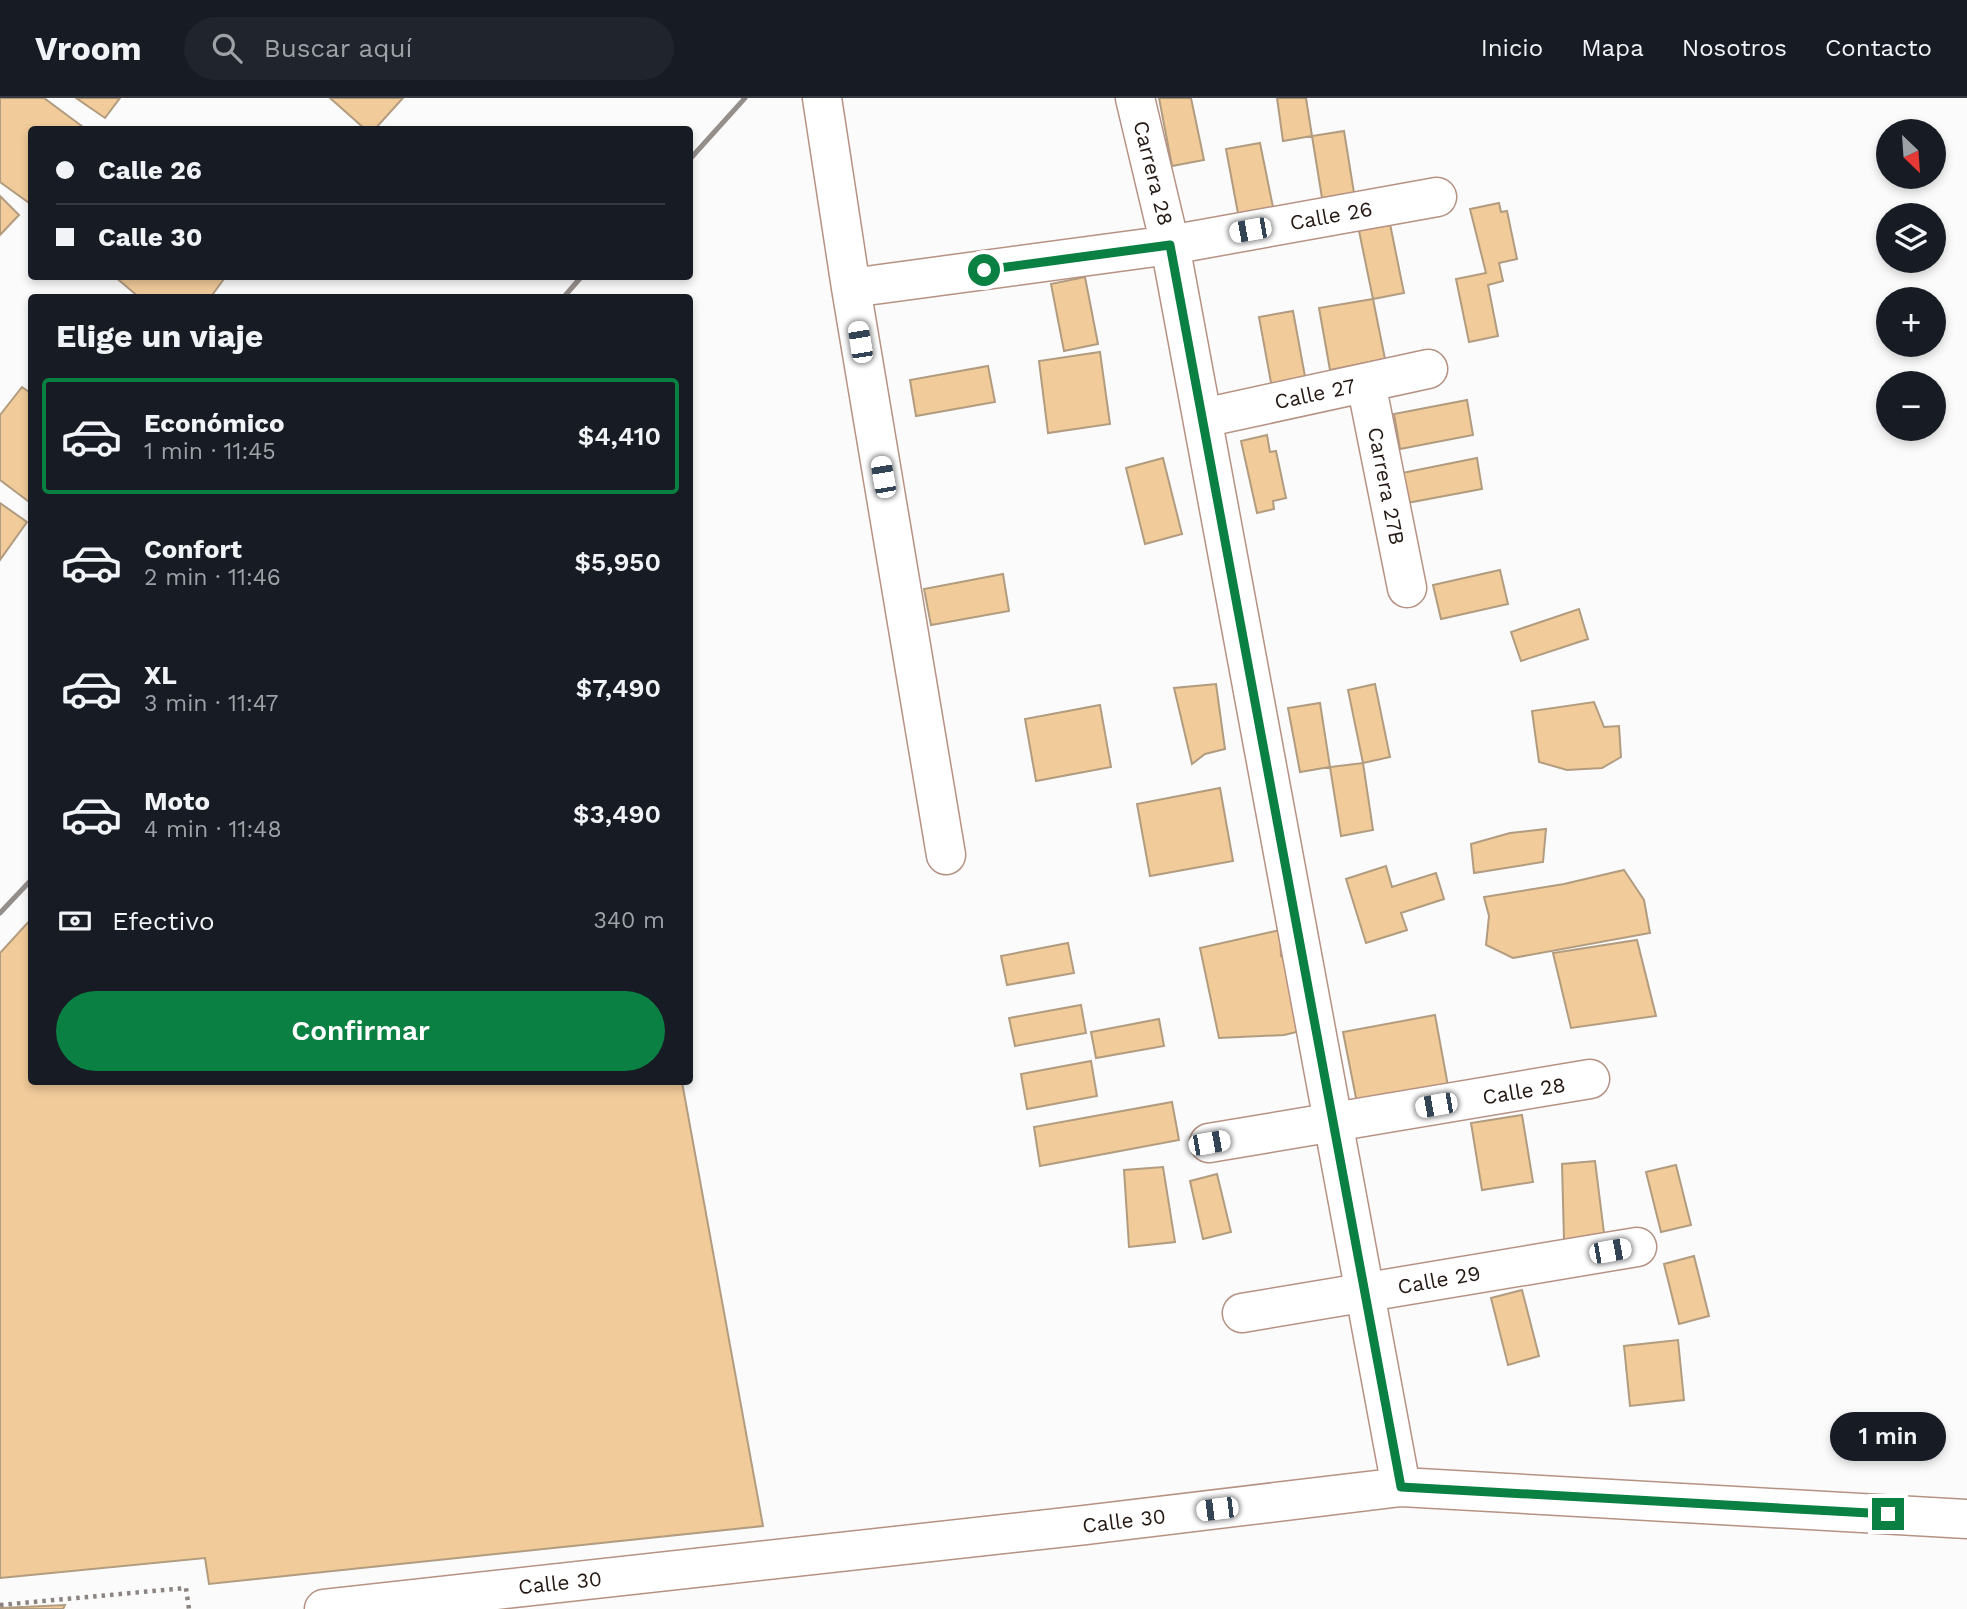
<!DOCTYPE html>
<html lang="es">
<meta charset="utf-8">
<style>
body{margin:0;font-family:"Work Sans",sans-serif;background:#20242c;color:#f1f3f6;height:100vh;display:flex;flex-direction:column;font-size:26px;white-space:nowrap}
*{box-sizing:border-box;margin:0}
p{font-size:23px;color:#9ea1a6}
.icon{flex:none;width:38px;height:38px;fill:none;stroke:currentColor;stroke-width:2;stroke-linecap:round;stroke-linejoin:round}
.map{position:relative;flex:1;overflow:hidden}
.sheet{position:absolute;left:28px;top:196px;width:665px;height:791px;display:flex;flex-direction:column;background:#171b24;border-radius:7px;box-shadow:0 4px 10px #0003}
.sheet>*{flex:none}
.hud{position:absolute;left:28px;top:28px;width:665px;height:154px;border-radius:7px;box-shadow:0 4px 10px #0003;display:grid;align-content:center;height:154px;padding:0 28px;background:#171b24}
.needle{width:46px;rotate:155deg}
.controls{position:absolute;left:1876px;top:21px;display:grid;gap:14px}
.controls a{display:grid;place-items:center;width:70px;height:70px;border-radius:50%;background:#171b24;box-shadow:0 4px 10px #0003;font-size:35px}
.end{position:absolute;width:32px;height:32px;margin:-16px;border:9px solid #0b8043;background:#fff;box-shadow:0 0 0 4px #fff}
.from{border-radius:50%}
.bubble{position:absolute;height:49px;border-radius:24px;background:#171b24;box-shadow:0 4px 10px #0003;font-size:23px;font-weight:600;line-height:49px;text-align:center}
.car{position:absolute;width:21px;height:42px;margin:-21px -10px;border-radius:9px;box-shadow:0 0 5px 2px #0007;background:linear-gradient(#fff 24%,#345 0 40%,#fff 0 76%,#345 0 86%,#fff 0)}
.hud b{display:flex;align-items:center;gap:24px;height:66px;font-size:26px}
.hud b+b{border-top:2px solid #363941}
.hud i{width:18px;height:18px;background:#f1f3f6}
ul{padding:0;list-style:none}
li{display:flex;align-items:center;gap:21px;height:116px;margin:0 14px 10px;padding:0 14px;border:4px solid transparent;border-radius:7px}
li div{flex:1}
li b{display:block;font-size:26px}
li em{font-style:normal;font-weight:600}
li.on{border-color:#0b8043}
li>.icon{width:63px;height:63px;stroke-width:1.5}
h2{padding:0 28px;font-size:32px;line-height:84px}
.pay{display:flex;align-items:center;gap:18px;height:77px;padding:0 28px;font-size:26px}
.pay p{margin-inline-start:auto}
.primary-button{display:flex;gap:14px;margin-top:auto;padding:14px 28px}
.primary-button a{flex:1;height:80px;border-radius:42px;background:#0b8043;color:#fff;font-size:28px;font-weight:600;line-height:80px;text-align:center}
header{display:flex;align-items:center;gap:42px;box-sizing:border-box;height:98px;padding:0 35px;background:#171b24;border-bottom:2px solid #363941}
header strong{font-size:33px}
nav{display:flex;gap:38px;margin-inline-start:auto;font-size:24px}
.search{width:490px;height:63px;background:#20242c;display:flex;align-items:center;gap:18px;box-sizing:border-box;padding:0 24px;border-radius:38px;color:#9ea1a6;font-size:26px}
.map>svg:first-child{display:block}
</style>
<header>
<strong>Vroom</strong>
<div class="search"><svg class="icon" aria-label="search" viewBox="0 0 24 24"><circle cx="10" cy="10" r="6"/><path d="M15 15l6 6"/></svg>Buscar aquí</div>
<nav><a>Inicio</a><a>Mapa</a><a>Nosotros</a><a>Contacto</a></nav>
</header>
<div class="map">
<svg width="1967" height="1511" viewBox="0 0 1967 1511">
<rect width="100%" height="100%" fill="#fbfbfb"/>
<path fill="#f1cb9a" stroke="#b29c7f" stroke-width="2" d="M 0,0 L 44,0 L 87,32 L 32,32 L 32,107 L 0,84 Z
M 76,0 L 120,0 L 105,20 Z
M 330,0 L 403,0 L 374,32 L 366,32 Z
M 1159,0 L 1191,0 L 1204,62 L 1172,68 Z
M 1277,0 L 1306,0 L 1312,38 L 1283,43 Z
M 1344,33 L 1354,95 L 1322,100 L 1312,38 Z
M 1260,45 L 1275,119 L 1240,126 L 1226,51 Z
M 0,98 L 19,117 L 0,137 Z
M 1499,105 L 1501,114 L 1507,113 L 1517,161 L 1499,165 L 1503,183 L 1488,187 L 1498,238 L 1469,244 L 1456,181 L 1486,175 L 1470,111 Z
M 1389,121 L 1404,195 L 1373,201 L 1358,128 Z
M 114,178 L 226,178 L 210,200 L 140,200 Z
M 1085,179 L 1098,246 L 1064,253 L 1051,186 Z
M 1373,201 L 1385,261 L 1330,272 L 1319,210 Z
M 1293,213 L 1306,284 L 1272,290 L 1259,219 Z
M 1100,254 L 1110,326 L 1048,335 L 1039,263 Z
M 988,268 L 995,304 L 916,318 L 910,282 Z
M 22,289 L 32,296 L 32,406 L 0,382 L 0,317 Z
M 1467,302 L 1473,337 L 1400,351 L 1394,316 Z
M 1267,337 L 1270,354 L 1276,353 L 1286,400 L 1273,403 L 1274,411 L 1257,415 L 1241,343 Z
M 1163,360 L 1182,436 L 1145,446 L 1126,370 Z
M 1477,360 L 1482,391 L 1407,405 L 1402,375 Z
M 0,405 L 27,424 L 0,462 Z
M 1500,472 L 1508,506 L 1441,521 L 1433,487 Z
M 1003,476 L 1009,513 L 931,527 L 924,491 Z
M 1579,511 L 1588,541 L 1521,563 L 1511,534 Z
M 1216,586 L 1225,651 L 1205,656 L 1192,666 L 1174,590 Z
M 1375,586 L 1390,659 L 1363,665 L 1348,592 Z
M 1594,604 L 1604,629 L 1619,628 L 1621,659 L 1602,670 L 1567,672 L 1539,664 L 1532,613 Z
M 1320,605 L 1330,669 L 1300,674 L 1288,610 Z
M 1100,607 L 1111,669 L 1036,683 L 1025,621 Z
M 1363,665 L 1373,732 L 1341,738 L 1330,669 Z
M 1220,690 L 1233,763 L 1150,778 L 1137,706 Z
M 1546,731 L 1543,764 L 1474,775 L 1471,746 L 1510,735 Z
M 1386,768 L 1392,789 L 1436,775 L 1444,801 L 1401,815 L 1407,832 L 1366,845 L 1346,781 Z
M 1624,772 L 1644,802 L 1650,835 L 1513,860 L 1486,847 L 1489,818 L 1484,799 L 1564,786 Z
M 32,820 L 32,984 L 682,984 L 763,1428 L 209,1486 L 205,1460 L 0,1480 L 0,855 Z
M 1280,832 L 1281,858 L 1295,864 L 1301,933 L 1284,937 L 1219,940 L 1200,850 Z
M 1637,842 L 1656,918 L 1571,930 L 1553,855 Z
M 1068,845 L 1074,875 L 1007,887 L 1001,858 Z
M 1081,907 L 1086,935 L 1015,948 L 1009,920 Z
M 1435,917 L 1448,988 L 1357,1005 L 1343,934 Z
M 1159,921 L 1164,948 L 1096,960 L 1091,934 Z
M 1091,963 L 1097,998 L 1027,1011 L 1021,976 Z
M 1172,1004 L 1179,1042 L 1040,1068 L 1034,1029 Z
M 1522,1017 L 1533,1084 L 1482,1092 L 1471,1025 Z
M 1595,1063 L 1604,1135 L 1564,1142 L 1562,1066 Z
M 1676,1067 L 1691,1127 L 1661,1134 L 1646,1074 Z
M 1163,1069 L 1175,1144 L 1129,1149 L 1124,1072 Z
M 1217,1076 L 1231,1134 L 1203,1141 L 1190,1083 Z
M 1694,1158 L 1709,1218 L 1679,1226 L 1664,1166 Z
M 1522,1192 L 1539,1258 L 1508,1267 L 1491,1200 Z
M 1678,1242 L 1684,1302 L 1630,1308 L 1624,1248 Z
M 65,1507 L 63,1511 L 0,1511 L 0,1510 Z"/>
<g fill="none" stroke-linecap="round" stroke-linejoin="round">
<defs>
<path id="minor" d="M 822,0 L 851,190 L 946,757
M 1135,0 L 1170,147 L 1401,1389
M 851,190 L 1170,147 L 1437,99
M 1366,285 L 1407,490
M 1203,320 L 1428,271
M 1209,1045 L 1590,981
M 1242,1215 L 1637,1149
M 324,1511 L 1085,1427 L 1401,1389 L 1967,1421"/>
</defs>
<use href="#minor" stroke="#b59283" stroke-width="41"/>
<path stroke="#8a8380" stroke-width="4.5" stroke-dasharray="3.5 5" stroke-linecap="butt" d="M 0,1507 L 186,1490 L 189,1511"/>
<use href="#minor" stroke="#fff" stroke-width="38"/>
<path stroke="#958f8c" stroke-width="5" d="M 690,61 L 745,0
M 563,200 L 582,178
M 0,815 L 32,781"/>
</g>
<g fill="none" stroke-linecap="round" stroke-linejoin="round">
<path stroke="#0b8043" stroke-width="9" d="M 984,172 L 1170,147 L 1401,1389 L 1888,1416"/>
</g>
<g text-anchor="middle" stroke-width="5" stroke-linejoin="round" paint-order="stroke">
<g font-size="21" fill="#251812" stroke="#fff">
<text transform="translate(1153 75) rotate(76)" y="7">Carrera 28</text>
<text transform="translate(1331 118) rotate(-10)" y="7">Calle 26</text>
<text transform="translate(1315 296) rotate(-12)" y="7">Calle 27</text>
<text transform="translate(1386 388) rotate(79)" y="7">Carrera 27B</text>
<text transform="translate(1524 993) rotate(-9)" y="7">Calle 28</text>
<text transform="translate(1439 1182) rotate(-10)" y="7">Calle 29</text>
<text transform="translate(1124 1423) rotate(-7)" y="7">Calle 30</text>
<text transform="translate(560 1485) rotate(-6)" y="7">Calle 30</text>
</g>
</g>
</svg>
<div class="controls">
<a><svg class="needle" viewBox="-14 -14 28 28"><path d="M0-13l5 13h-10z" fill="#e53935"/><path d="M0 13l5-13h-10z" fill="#9ea1a6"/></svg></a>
<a><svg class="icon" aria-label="layers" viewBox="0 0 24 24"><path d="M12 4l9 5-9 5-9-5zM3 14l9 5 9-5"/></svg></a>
<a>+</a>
<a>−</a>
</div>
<i class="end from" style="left:984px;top:172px"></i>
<i class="end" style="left:1888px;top:1416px"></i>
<div class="bubble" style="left:1830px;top:1314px;width:116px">1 min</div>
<i class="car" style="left:1250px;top:132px;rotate:260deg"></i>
<i class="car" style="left:860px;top:244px;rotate:351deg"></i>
<i class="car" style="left:883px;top:379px;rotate:350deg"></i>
<i class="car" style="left:1436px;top:1007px;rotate:260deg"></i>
<i class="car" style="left:1209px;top:1045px;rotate:80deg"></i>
<i class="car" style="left:1610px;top:1153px;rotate:80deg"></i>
<i class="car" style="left:1217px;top:1411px;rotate:263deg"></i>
<div class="hud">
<b><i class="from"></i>Calle 26</b>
<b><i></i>Calle 30</b>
</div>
<section class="sheet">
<h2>Elige un viaje</h2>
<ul>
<li class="on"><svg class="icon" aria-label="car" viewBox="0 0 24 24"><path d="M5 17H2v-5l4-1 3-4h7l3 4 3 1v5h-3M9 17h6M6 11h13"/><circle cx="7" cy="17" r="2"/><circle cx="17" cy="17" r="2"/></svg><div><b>Económico</b><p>1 min · 11:45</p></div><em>$4,410</em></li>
<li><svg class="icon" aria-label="car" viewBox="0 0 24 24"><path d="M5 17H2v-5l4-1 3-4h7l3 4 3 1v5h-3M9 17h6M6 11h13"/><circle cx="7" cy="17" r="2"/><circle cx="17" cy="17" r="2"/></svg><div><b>Confort</b><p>2 min · 11:46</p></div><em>$5,950</em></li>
<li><svg class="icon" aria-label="car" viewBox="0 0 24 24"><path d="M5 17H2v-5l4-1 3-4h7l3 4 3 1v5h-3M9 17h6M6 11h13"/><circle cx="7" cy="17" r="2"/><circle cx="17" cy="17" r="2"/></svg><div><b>XL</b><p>3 min · 11:47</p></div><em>$7,490</em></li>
<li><svg class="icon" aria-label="car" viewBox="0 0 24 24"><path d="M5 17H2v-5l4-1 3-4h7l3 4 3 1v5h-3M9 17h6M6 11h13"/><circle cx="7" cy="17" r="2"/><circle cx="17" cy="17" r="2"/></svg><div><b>Moto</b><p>4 min · 11:48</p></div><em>$3,490</em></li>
</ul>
<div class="pay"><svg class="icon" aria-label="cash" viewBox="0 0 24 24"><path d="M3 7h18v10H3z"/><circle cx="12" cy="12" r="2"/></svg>Efectivo<p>340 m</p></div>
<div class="primary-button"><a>Confirmar</a></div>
</section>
</div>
